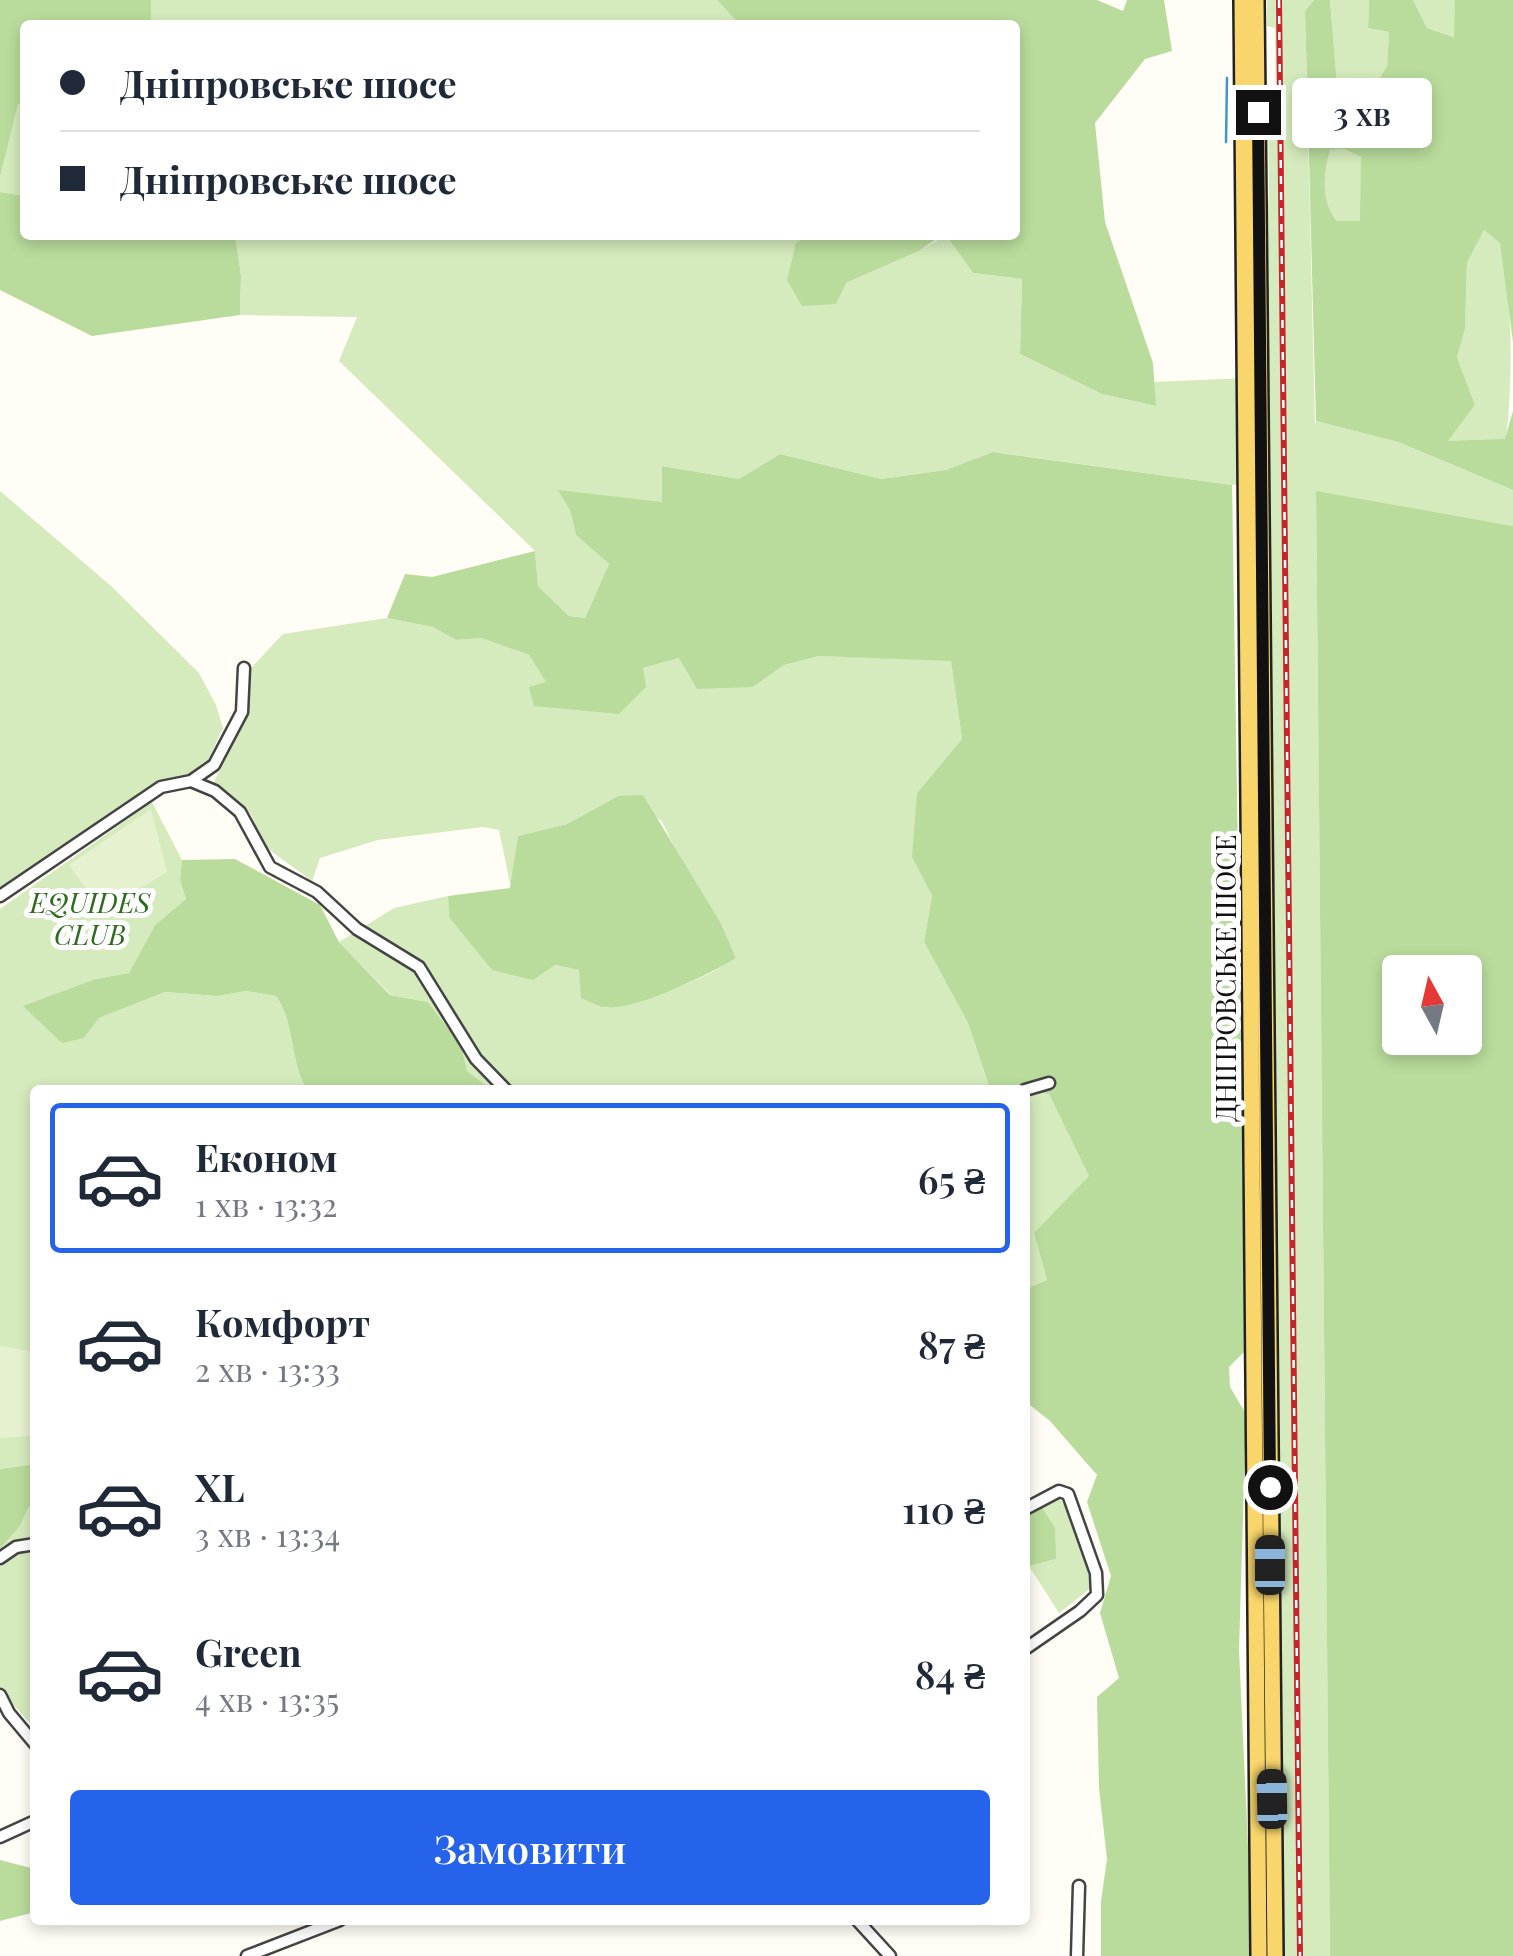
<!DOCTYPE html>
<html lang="uk">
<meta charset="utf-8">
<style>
body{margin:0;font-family:"Playfair Display",serif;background:#f6f6f7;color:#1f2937;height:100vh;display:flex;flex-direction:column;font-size:38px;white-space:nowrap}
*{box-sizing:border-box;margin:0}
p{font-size:32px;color:#747a83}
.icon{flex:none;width:55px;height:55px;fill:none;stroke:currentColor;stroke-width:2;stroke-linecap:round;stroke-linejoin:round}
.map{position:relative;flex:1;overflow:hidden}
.side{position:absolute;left:30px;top:1085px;width:1000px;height:840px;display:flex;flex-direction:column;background:#fff;border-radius:10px;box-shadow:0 5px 15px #0003}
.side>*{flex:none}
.hud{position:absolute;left:20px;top:20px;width:1000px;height:220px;border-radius:10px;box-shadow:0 5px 15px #0003;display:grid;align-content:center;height:220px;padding:0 40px;background:#fff}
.needle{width:65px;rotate:352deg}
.buttons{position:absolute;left:1382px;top:955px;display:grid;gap:20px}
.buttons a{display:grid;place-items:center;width:100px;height:100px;border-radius:10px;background:#fff;box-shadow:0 5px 15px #0003;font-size:50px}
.end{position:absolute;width:45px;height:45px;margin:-22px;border:12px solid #111;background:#fff;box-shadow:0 0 0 5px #fff}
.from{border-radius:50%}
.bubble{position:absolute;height:70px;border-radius:10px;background:#fff;box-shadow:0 5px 15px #0003;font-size:32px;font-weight:600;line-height:70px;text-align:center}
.car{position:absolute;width:30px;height:60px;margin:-30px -15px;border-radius:12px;box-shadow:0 0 8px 2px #0007;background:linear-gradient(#222 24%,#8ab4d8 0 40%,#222 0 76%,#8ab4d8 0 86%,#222 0)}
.hud b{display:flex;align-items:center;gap:35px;height:95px;font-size:38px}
.hud b+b{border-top:2px solid #e0e1e3}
.hud i{width:25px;height:25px;background:#1f2937}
ul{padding:18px 0 0;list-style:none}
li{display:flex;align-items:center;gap:30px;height:150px;margin:0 20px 15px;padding:0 20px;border:5px solid transparent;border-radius:10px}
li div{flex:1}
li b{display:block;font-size:38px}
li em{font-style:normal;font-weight:600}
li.active{border-color:#2563eb}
li>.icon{width:90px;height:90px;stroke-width:1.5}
.action{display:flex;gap:20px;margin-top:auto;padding:20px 40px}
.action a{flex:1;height:115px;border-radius:10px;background:#2563eb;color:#fff;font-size:40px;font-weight:600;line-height:115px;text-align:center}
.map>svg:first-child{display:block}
</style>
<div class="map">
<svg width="1513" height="1956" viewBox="0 0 1513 1956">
<rect width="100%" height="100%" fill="#fffdf5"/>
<path fill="#d5ebbd" d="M 151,0 L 717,0 L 740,25 L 151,25 Z
M 1267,0 L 1314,0 L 1305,11 L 1315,425 L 1316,421 L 1398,442 L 1513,490 L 1513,526 L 1316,492 L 1330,1956 L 1275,1956 L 1259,300 L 1269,193 L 1268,110 L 1276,104 L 1275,28 L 1267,26 Z
M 1330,0 L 1369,0 L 1368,28 L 1389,32 L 1387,66 L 1355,121 L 1339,110 Z
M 1413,0 L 1455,0 L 1455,37 L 1427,28 Z
M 25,101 L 25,196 L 0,192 L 0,177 L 18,103 Z
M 1344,149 L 1361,157 L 1361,221 L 1337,221 C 1320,201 1324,173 1330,150 Z
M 1484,230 L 1500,242 C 1513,305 1513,377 1506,440 L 1447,442 L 1475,405 L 1457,357 L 1465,329 L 1467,263 Z
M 235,235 L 808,235 L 796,243 L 846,283 L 919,251 L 946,235 L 973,273 L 1022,279 L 1020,354 L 1102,394 L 1155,406 L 1154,382 L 1246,378 L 1247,483 L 1232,485 L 994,452 L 946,470 L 881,479 L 780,454 L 739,479 L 662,466 L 663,502 L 570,510 L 576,535 L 609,564 L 585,618 L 569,616 L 538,586 L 535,551 L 339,361 L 357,317 L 240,315 L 241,275 Z
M 0,491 L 110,585 L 199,673 L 216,705 L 223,728 L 206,764 L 192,777 L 152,788 L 0,890 Z
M 387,618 L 433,627 L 456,640 L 481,638 L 529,655 L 547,683 L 643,668 L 679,658 L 753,687 L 784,665 L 819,656 L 951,660 L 962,739 L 917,793 L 932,895 L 924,942 L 968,1023 L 989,1086 L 1021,1090 L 492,1090 L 467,1071 L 461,1044 L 428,1002 L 391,995 L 339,942 L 394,908 L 448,896 L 449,917 L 555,965 L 579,970 L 606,1008 C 652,997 697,985 736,957 L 684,868 L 662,821 L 618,796 L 567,824 L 518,836 L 511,888 L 499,830 L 483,827 L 378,840 L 320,858 L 312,881 L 264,846 L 251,814 L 213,784 L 245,720 L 248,671 L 283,634 Z
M 152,802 L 182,860 L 180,880 L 186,899 L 155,925 L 129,973 L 96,979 L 84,1038 L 99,1018 L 165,992 L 217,996 L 246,991 L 276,996 C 296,1025 289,1060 307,1090 L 35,1090 L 35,1464 L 0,1469 L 0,909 Z
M 1025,1091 L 1049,1094 L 1090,1177 L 1034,1233 L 1047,1280 L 1025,1289 Z
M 1058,1497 C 1078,1519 1086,1560 1091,1588 L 1059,1613 L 1029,1566 L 1056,1559 L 1041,1506 L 1025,1513 Z
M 35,1505 L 35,1729 L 12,1703 L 0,1713 L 0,1549 L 20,1526 L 28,1508 Z"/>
<path fill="#b9dc9c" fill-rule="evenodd" d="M 0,0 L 151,0 L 151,25 L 25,25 L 25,101 L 18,104 L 0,177 Z
M 717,0 L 1097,0 L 1123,11 L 1127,0 L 1164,0 L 1172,51 L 1145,59 L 1095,123 L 1105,222 L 1153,363 L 1156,406 L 1102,394 L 1020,354 L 1022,279 L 973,273 L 946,235 L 1015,235 L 1015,25 L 740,25 Z
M 1314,0 L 1330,0 L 1339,109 L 1355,120 L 1387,66 L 1389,32 L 1368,28 L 1369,0 L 1413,0 L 1427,28 L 1454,37 L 1455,0 L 1513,0 L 1513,342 L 1500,243 L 1484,230 L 1467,263 L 1465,329 L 1457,357 L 1475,405 L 1448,441 L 1505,439 L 1513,411 L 1513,490 L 1398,442 L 1316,421 L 1305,11 ZM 1344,149 L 1361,157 L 1360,221 L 1337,221 C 1320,201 1324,173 1330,150 Z
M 0,192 L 25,196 L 25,235 L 235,235 L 241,275 L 240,315 L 92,336 L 0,290 Z
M 808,235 L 942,235 L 919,251 L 846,283 L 836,304 L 802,306 L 787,280 L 796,243 Z
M 993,452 L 1232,485 L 1246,1350 L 1229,1367 L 1230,1387 L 1246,1414 L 1239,1650 L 1253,1956 L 1101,1956 L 1101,1901 L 1107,1859 L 1099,1788 L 1097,1697 L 1119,1678 L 1100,1613 L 1111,1576 L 1087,1502 L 1097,1475 L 1050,1421 L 1025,1401 L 1025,1289 L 1047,1280 L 1034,1233 L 1089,1176 L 1049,1094 L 989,1086 L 968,1023 L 924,942 L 932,895 L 912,857 L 917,793 L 962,739 L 951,661 L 819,656 L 784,665 L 753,687 L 697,689 L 679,658 L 643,668 L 646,687 L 619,714 L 534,706 L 529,687 L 546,682 L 529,655 L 481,638 L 456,640 L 433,627 L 387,618 L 405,574 L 432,577 L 535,551 L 538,586 L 569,616 L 585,618 L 609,564 L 576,535 L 570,510 L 558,490 L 662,502 L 662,466 L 739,479 L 780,454 L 881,479 L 946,470 Z
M 1316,491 L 1513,526 L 1513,1956 L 1330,1956 ZM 1400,972 L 1465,972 L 1465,1038 L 1400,1038 Z
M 643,795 L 720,922 L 736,958 C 710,974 633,1012 604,1007 C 597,1006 588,1001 581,998 L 579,970 L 555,965 L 533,980 L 492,970 L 449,917 L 448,896 L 510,888 L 518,836 L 567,824 L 618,796 Z
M 235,859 L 320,905 L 339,942 L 390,995 L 428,1002 L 461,1045 L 467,1071 L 492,1090 L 307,1090 C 289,1060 296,1025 276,996 L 246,991 L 217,996 L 165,992 L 99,1018 L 84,1038 L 62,1043 L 23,1006 L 96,979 L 129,973 L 155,925 L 186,899 L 180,880 L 182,860 Z
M 35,1464 L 35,1505 L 28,1508 L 20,1526 L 0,1549 L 0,1469 Z
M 1041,1506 L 1055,1528 L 1056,1559 L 1025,1567 L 1025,1515 Z
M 0,1860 L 35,1869 L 35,1912 L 0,1921 Z"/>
<path fill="#e6f2cf" d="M 151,809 L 167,872 L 102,911 L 69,865 Z
M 0,1346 L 35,1352 L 35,1436 L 0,1438 Z"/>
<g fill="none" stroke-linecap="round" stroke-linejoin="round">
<path stroke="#3f96cf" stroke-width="2.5" d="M 1226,142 L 1227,78"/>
<defs>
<path id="street" d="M 191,781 L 215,791 L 240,812 L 270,867 L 317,892 L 357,929 L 419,967 L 476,1059 L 506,1090
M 0,896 L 161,787 L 191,781 L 214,765 L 242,712 L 244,668
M 1025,1090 L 1049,1083
M 1025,1509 L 1059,1491 L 1068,1494 L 1096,1573 L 1097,1595 L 1080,1611 L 1025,1649
M 0,1558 L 16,1547 L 35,1544
M 0,1695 L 9,1713 L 35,1744
M 0,1837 L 35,1821
M 857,1920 L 890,1956
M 247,1956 L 340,1920
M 1077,1956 L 1079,1886"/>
<path id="primary" d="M 1242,0 L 1259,1956
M 1256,0 L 1275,1956"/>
</defs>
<use href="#street" stroke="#444" stroke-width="15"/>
<use href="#primary" stroke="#222" stroke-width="20"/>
<use href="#street" stroke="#fff" stroke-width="10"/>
<use href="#primary" stroke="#f9d66b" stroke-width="15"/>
<defs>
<path id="rail" d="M 1279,0 L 1300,1956"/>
</defs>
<use href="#rail" stroke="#c4262e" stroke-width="6"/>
<use href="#rail" stroke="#fff" stroke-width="2.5" stroke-dasharray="8" stroke-linecap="butt"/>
</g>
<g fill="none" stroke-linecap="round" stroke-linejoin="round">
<path stroke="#111" stroke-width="12" d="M 1258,112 L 1270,1487"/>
</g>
<g text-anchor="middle" stroke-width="10" stroke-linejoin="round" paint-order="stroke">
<g font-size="28" font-style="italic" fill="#2f6b1f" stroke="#fff">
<text x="90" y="913">EQUIDES<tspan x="90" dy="32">CLUB</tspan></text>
</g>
<g font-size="28" fill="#111" stroke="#fff">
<text transform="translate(1226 978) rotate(-90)" y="10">ДНІПРОВСЬКЕ ШОСЕ</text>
</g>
</g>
</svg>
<div class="buttons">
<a><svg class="needle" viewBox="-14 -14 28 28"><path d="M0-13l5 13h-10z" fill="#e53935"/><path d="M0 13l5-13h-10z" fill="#747a83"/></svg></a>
</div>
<i class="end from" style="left:1270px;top:1487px"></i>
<i class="end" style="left:1258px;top:112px"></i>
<div class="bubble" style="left:1292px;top:78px;width:140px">3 хв</div>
<i class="car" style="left:1270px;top:1565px;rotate:0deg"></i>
<i class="car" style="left:1272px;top:1799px;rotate:359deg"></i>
<div class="hud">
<b><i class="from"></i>Дніпровське шосе</b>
<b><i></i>Дніпровське шосе</b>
</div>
<section class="side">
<ul>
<li class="active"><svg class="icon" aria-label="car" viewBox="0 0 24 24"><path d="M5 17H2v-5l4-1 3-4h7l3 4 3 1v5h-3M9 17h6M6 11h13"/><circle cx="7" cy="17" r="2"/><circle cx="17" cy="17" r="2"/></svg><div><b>Економ</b><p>1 хв · 13:32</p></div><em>65 ₴</em></li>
<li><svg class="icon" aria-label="car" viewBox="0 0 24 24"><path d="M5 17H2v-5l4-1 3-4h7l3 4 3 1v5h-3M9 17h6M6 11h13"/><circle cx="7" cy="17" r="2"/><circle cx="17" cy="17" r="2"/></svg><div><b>Комфорт</b><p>2 хв · 13:33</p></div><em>87 ₴</em></li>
<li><svg class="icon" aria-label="car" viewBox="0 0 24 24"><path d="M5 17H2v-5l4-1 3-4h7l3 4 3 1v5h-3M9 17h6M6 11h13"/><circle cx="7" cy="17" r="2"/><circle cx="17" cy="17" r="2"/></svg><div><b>XL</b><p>3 хв · 13:34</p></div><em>110 ₴</em></li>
<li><svg class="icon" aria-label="car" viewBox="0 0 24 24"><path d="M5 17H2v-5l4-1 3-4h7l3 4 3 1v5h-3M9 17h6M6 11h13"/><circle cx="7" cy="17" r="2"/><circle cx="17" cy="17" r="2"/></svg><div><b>Green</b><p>4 хв · 13:35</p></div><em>84 ₴</em></li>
</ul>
<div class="action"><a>Замовити</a></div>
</section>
</div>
